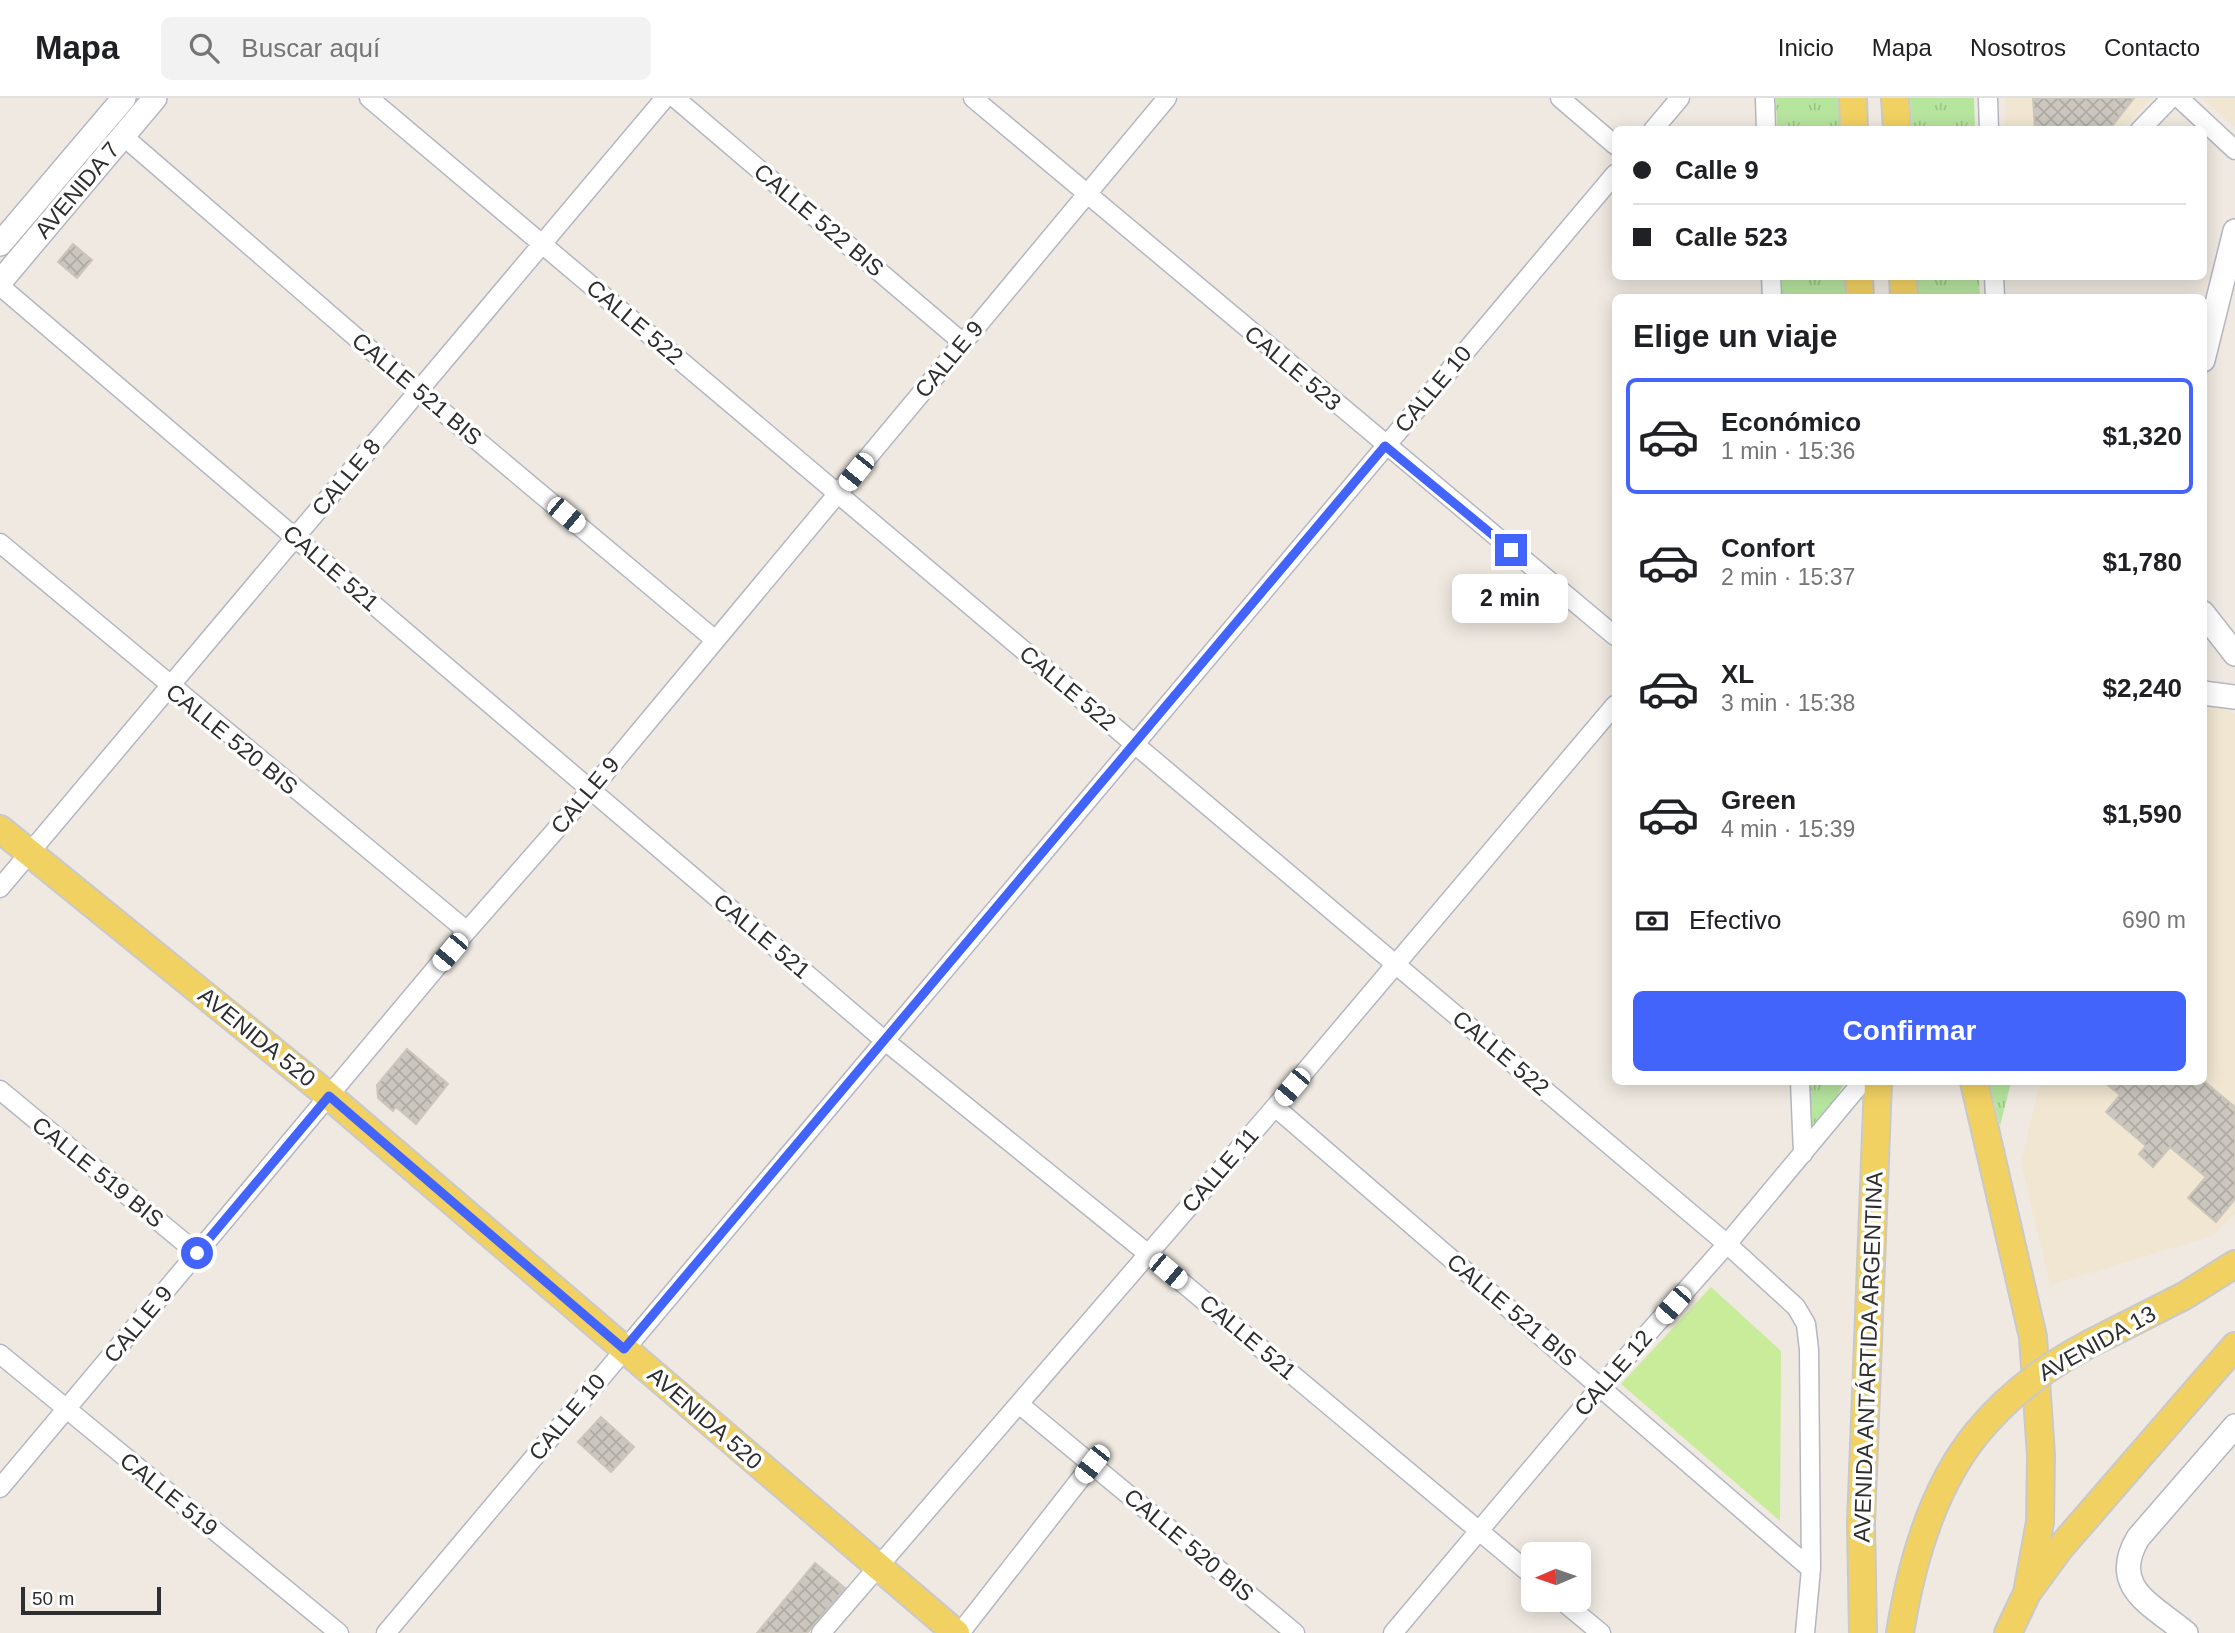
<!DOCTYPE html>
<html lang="es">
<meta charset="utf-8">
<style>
body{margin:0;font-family:Helvetica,sans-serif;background:#f2f2f2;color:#202124;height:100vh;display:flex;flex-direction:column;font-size:26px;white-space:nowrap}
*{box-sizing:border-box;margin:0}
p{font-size:23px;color:#757577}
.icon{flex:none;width:38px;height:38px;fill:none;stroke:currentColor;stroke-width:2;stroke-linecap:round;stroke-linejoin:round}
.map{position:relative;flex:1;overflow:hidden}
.drawer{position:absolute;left:1612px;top:196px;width:595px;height:791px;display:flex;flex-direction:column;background:#fff;border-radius:10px;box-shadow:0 4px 18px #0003}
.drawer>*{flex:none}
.top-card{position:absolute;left:1612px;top:28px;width:595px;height:154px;border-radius:10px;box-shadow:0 4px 18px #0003;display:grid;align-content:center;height:154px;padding:0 21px;background:#fff}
.needle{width:46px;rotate:268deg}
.buttons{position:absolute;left:1521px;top:1444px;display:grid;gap:14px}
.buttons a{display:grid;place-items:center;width:70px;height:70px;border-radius:10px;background:#fff;box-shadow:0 4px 18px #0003;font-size:35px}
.scale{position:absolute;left:21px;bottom:18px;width:140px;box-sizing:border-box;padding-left:7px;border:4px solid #2e2e2e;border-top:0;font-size:19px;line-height:24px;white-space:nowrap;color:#2e2e2e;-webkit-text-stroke:5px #fff;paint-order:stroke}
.end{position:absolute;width:32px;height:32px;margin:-16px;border:9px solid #4264fb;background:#fff;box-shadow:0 0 0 4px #fff}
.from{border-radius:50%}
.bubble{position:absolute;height:49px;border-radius:10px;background:#fff;box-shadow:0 4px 18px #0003;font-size:23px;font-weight:800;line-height:49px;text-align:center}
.car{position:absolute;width:21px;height:42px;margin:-21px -10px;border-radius:9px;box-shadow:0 0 5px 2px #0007;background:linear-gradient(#fff 24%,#345 0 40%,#fff 0 76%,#345 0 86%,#fff 0)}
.top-card b{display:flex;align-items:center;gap:24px;height:66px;font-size:26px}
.top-card b+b{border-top:2px solid #e0e0e0}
.top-card i{width:18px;height:18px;background:#202124}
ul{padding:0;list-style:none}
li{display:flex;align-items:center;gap:21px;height:116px;margin:0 14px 10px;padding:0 7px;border:4px solid transparent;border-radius:10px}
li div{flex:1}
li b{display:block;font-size:26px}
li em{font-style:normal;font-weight:800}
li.active{border-color:#4264fb}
li>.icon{width:63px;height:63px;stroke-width:1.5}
h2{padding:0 21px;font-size:32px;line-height:84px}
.pay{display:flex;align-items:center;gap:18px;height:77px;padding:0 21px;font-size:26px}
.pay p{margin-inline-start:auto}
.primary-button{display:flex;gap:14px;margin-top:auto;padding:14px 21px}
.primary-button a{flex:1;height:80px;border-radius:10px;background:#4264fb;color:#fff;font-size:28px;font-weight:800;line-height:80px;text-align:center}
header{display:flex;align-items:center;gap:42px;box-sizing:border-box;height:98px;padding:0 35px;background:#fff;border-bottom:2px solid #e0e0e0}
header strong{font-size:33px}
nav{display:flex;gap:38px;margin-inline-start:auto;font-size:24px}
.search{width:490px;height:63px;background:#f2f2f2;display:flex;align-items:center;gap:18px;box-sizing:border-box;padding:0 24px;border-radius:10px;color:#757577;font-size:26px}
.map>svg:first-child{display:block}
</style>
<header>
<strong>Mapa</strong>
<div class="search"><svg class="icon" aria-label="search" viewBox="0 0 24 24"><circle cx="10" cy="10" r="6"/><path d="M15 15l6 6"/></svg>Buscar aquí</div>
<nav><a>Inicio</a><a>Mapa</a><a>Nosotros</a><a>Contacto</a></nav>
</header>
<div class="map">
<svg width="2235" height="1535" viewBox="0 0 2235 1535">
<defs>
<pattern id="grass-tufts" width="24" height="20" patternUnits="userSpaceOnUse" patternTransform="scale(1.75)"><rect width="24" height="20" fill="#b6e59e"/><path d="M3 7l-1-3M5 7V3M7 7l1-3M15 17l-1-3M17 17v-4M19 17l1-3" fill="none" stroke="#9dc588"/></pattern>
<pattern id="building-cross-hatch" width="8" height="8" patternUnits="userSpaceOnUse" patternTransform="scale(1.75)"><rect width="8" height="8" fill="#cbc7bf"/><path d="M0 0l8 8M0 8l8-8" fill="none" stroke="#afaba4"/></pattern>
</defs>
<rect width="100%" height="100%" fill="#efe9e1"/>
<path fill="#f0e6d1" d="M 2005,0 L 2151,0 L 2121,32 L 2006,31 Z
M 2202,0 L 2235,0 L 2235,29 Z
M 2210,605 L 2235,616 L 2235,1116 L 2212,1138 L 2050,1187 L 2021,1064 L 2040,984 L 2203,984 L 2203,606 Z"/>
<path fill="url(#grass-tufts)" d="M 1776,0 L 1840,0 L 1841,31 L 1777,31 Z
M 1910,0 L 1974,0 L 1975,31 L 1912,31 Z
M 1782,179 L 1845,179 L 1846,199 L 1782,199 Z
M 1917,179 L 1979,179 L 1980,199 L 1918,199 Z
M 1801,984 L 1845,984 L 1803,1056 Z
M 1989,984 L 2011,984 L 2000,1028 Z"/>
<path fill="#c9ec9a" d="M 1711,1189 L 1781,1253 L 1780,1423 L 1621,1286 Z"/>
<path fill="url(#building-cross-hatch)" stroke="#cbc5ba" stroke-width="2" d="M 2033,0 L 2134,0 L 2109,32 L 2035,32 Z
M 73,146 L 92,162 L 77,180 L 58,164 Z
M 407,951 L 448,986 L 416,1026 L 396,1009 L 393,1013 L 378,1000 L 377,987 Z
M 2104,984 L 2205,984 L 2235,1009 L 2235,1101 L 2216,1124 L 2188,1100 L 2206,1079 L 2170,1049 L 2153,1069 L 2139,1056 L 2146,1048 L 2106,1014 L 2120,997 Z
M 601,1319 L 634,1349 L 611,1374 L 578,1344 Z
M 815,1465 L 845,1490 L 807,1535 L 757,1535 Z"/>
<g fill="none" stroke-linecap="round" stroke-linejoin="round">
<defs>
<path id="street" d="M 369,0 L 1727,1146 L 1796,1209 L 1806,1226 L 1809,1252 L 1811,1471 L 1805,1535
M 675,0 L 962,244
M 973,0 L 1615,538
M 1560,0 L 1615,47
M 1765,0 L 1766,32
M 1988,0 L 1989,32
M 2179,0 L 2235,52
M 1653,32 L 1680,0
M 2140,32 L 2171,0
M 123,38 L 418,293 L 714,541
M 1771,178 L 1772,200
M 1994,178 L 1995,200
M 0,188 L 884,942 L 1147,1155 L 1533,1478
M 0,445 L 467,833
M 0,790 L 665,0
M 1800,984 L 1803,1056
M 0,992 L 197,1155
M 1275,1009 L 1811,1471
M 0,1256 L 339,1535
M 1019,1306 L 1295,1535
M 0,1390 L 467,833 L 590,693 L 1167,0
M 1561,1502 L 1601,1535
M 386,1535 L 1615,76
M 821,1535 L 1275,1009 L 1615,607
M 960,1535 L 1092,1366
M 1393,1535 L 1601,1288 L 1727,1146 L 1862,984"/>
<path id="secondary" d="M 0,146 L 124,0
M 0,184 L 155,0
M 2203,262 L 2235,133
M 2203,515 L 2235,556
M 2203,595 L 2235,599
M 2186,1535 C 2151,1506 2109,1489 2138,1440 L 2235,1328"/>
<path id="primary" d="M 1853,0 L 1854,32
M 1895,0 L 1897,32
M 1859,178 L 1860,200
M 1903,178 L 1904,200
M 0,731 L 329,998 L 956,1535
M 1974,984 L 2033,1239 L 2041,1357 L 2040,1424 L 2027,1495
M 2109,1236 L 2184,1198 L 2235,1166
M 1863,1535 L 1861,1425 L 1878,984
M 1900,1535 C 1911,1466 1932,1390 1977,1335
M 2008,1535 L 2027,1495 L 2060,1450 L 2235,1248"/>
</defs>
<use href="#street" stroke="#b4b7c1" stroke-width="21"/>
<use href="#secondary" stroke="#b4b7c1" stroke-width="26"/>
<use href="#primary" stroke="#c9c9c9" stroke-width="30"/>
<use href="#street" stroke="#fff" stroke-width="18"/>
<use href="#secondary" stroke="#fff" stroke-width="23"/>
<use href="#primary" stroke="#f2d163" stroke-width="26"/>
<defs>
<path id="primary-bridge" d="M 1977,1335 C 2014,1290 2057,1261 2109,1236"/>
</defs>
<use href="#primary-bridge" stroke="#c9c9c9" stroke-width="30" stroke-linecap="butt"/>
<use href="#primary-bridge" stroke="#f2d163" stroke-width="26"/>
</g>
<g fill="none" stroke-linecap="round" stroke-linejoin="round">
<path stroke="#4264fb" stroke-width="9" d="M 197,1155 L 329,998 L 624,1251 L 1385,348 L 1511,452"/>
</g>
<g text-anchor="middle" stroke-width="7" stroke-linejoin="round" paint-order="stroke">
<g font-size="23" fill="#2e2e2e" stroke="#fff">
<text transform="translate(77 92) rotate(-50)" y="8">AVENIDA 7</text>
<text transform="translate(819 122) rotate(40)" y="8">CALLE 522 BIS</text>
<text transform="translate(635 224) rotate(40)" y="8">CALLE 522</text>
<text transform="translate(949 261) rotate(-50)" y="8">CALLE 9</text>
<text transform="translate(1293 270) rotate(40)" y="8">CALLE 523</text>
<text transform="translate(417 291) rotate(40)" y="8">CALLE 521 BIS</text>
<text transform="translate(1433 291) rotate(-50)" y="8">CALLE 10</text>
<text transform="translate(346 379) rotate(-50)" y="8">CALLE 8</text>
<text transform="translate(331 470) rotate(41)" y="8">CALLE 521</text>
<text transform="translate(1068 590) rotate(40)" y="8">CALLE 522</text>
<text transform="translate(232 641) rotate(39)" y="8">CALLE 520 BIS</text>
<text transform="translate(585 697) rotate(-50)" y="8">CALLE 9</text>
<text transform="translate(762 838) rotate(40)" y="8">CALLE 521</text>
<text transform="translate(257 939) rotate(39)" y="8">AVENIDA 520</text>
<text transform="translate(1501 955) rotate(40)" y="8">CALLE 522</text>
<text transform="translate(1220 1072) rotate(-49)" y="8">CALLE 11</text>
<text transform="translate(98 1074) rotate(39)" y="8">CALLE 519 BIS</text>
<text transform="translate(1512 1212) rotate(40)" y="8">CALLE 521 BIS</text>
<text transform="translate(138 1226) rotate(-50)" y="8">CALLE 9</text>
<text transform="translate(1248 1239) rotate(40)" y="8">CALLE 521</text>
<text transform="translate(2097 1245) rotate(-29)" y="8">AVENIDA 13</text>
<text transform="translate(1868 1259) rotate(-88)" y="8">AVENIDA ANTÁRTIDA ARGENTINA</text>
<text transform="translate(1613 1275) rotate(-49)" y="8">CALLE 12</text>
<text transform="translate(567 1319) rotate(-50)" y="8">CALLE 10</text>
<text transform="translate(705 1320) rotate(41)" y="8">AVENIDA 520</text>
<text transform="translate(169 1396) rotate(39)" y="8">CALLE 519</text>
<text transform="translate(1189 1447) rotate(40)" y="8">CALLE 520 BIS</text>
</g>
</g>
</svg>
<div class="buttons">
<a><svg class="needle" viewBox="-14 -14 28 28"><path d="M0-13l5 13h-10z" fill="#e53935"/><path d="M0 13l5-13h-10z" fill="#757577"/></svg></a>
</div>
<div class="scale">50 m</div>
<i class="end from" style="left:197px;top:1155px"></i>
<i class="end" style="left:1511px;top:452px"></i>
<div class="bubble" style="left:1452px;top:476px;width:116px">2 min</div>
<i class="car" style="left:856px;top:374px;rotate:219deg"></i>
<i class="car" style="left:566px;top:417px;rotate:130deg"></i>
<i class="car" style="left:450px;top:854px;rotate:220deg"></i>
<i class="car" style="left:1292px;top:989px;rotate:220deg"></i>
<i class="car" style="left:1168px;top:1173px;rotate:130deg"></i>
<i class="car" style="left:1673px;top:1207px;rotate:221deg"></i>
<i class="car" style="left:1092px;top:1366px;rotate:218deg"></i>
<div class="top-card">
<b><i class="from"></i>Calle 9</b>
<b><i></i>Calle 523</b>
</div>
<section class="drawer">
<h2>Elige un viaje</h2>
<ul>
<li class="active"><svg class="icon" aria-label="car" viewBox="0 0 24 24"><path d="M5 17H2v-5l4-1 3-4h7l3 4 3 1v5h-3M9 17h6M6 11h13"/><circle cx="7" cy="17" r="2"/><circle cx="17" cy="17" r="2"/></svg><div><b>Económico</b><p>1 min · 15:36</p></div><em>$1,320</em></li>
<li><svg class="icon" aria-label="car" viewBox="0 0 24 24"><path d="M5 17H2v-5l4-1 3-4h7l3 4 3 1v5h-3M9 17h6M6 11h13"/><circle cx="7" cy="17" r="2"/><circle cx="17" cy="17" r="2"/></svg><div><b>Confort</b><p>2 min · 15:37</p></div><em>$1,780</em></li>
<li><svg class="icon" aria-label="car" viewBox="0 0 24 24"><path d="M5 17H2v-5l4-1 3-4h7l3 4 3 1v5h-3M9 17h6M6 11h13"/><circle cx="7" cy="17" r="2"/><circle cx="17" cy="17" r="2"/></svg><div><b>XL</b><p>3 min · 15:38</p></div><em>$2,240</em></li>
<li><svg class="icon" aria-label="car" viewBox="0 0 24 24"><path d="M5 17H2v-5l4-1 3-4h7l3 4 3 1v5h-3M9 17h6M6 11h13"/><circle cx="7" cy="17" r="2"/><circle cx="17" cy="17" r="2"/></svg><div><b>Green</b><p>4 min · 15:39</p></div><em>$1,590</em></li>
</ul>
<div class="pay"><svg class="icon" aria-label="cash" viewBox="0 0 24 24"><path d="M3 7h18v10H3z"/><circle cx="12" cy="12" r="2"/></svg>Efectivo<p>690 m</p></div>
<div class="primary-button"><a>Confirmar</a></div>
</section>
</div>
